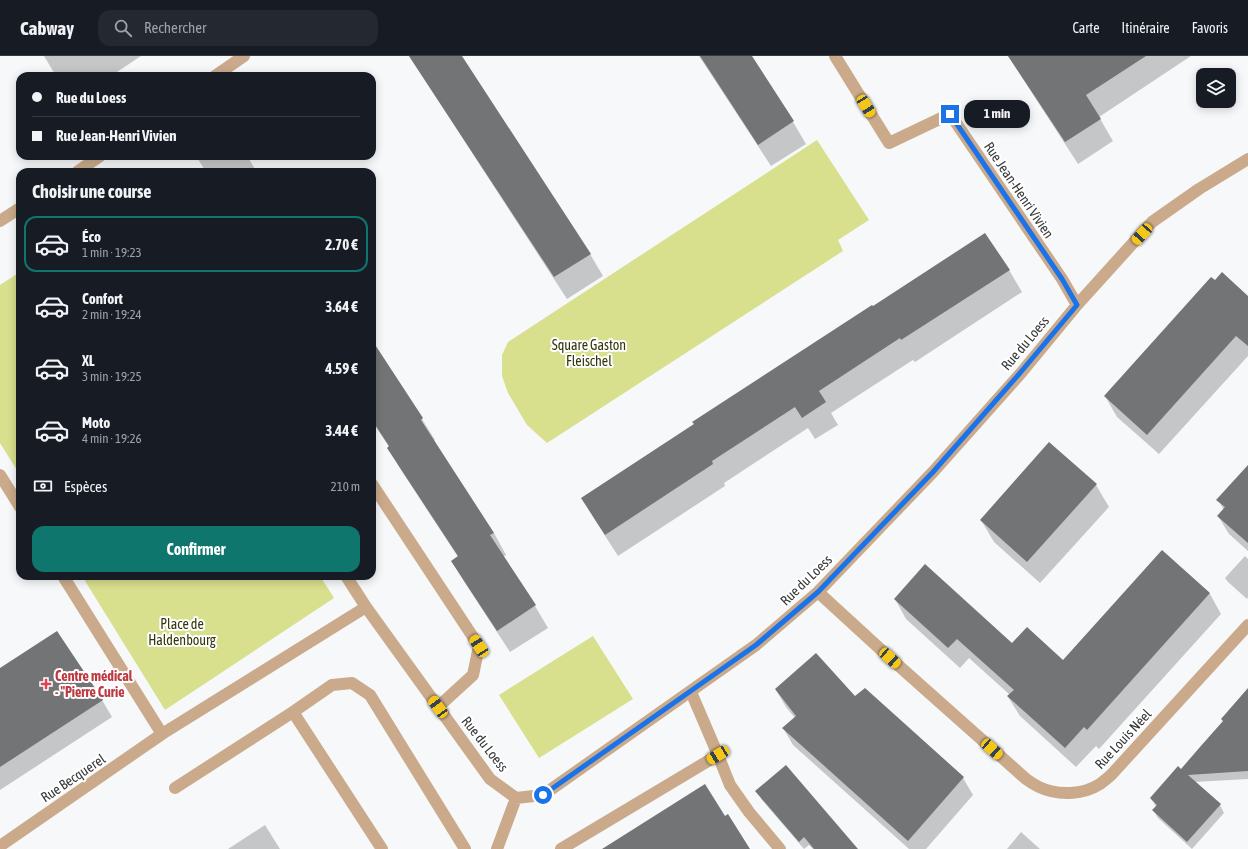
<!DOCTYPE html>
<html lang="fr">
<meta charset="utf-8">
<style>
body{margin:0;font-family:"Asap Condensed",sans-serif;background:#242831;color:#f1f3f6;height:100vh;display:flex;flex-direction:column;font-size:15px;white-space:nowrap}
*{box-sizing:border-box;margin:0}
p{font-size:13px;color:#9ea1a6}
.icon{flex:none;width:22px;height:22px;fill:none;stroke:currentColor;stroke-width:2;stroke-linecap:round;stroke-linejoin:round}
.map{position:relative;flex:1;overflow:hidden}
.panel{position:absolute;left:16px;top:112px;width:360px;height:412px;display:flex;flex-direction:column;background:#171b24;border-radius:12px;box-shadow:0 2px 10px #0003}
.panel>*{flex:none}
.top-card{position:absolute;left:16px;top:16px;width:360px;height:88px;border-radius:12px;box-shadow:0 2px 10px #0003;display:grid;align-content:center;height:88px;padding:0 16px;background:#171b24}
.tools{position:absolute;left:1196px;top:12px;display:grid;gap:8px}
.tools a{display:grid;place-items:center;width:40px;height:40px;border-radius:8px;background:#171b24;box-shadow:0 2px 10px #0003;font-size:20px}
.end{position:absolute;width:18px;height:18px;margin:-9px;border:5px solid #1a73e8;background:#fff;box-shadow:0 0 0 2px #fff}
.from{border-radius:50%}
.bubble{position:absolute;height:28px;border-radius:12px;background:#171b24;box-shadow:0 2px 10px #0003;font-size:13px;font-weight:700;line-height:28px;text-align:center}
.car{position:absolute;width:12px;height:24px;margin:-12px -6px;border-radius:5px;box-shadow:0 0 3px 1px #0007;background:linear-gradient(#f5c518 24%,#345 0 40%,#f5c518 0 76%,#345 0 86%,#f5c518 0)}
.top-card b{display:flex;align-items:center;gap:14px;height:38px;font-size:15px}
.top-card b+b{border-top:1px solid #363941}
.top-card i{width:10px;height:10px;background:#f1f3f6}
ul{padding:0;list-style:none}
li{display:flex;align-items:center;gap:12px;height:56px;margin:0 8px 6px;padding:0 8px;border:2px solid transparent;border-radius:12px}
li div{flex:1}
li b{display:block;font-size:15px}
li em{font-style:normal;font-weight:700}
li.selected{border-color:#0f766e}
li>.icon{width:36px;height:36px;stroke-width:1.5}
h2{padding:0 16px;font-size:18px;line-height:48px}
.pay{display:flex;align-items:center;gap:10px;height:44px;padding:0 16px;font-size:15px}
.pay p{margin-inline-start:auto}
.cta{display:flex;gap:8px;margin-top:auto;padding:8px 16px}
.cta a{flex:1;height:46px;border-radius:12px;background:#0f766e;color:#fff;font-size:16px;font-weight:700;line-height:46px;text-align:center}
header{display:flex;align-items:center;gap:24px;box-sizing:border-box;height:56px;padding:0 20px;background:#171b24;border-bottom:1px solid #363941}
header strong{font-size:19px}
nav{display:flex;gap:22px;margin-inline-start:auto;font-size:14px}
.search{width:280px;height:36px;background:#242831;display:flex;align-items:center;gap:10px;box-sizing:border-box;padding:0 14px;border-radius:12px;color:#9ea1a6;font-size:15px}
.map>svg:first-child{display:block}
</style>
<header>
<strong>Cabway</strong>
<div class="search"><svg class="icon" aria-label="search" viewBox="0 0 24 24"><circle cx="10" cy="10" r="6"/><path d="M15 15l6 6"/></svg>Rechercher</div>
<nav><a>Carte</a><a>Itinéraire</a><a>Favoris</a></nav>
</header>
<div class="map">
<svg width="1248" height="793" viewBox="0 0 1248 793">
<rect width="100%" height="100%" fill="#f6f8fa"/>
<path fill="#d8df8d" d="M 817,84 L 869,164 L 838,184 L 843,195 L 547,387 L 527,369 L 508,337 L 502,320 L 502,299 L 508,286 Z
M 20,216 L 20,419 L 0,387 L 0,229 Z
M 82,520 L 320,520 L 334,542 L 165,654 Z
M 593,580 L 633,643 L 539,702 L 499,639 Z"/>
<path fill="#0003" d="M 44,0 L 141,0 L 111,20 L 56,20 Z
M 409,0 L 460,0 L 590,198 L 603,220 L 567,243 Z
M 699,0 L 750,0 L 793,66 L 806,88 L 771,110 Z
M 1008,0 L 1191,0 L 1099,61 L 1113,85 L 1078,108 Z
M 196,100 L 247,100 L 257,116 L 206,116 Z
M 1009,214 L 1022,236 L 915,306 L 913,304 L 831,357 L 838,369 L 815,383 L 808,372 L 724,427 L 725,430 L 618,500 L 595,464 L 582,442 L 872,252 Z
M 1248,241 L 1248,300 L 1159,398 L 1117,361 L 1105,340 Z
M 372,286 L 422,363 L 435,384 L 434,385 L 494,477 L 506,499 L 503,501 L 535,550 L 548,572 L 510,596 L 465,527 L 452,505 L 458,501 L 401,414 L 388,392 L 389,391 L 372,365 Z
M 1248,410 L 1248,495 L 1229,478 L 1218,460 L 1224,454 L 1218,444 Z
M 1096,429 L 1109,451 L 1040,527 L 994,486 L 981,464 Z
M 1162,496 L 1210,538 L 1221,558 L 1099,693 L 1096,690 L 1076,711 L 1020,660 L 1008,641 L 1010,639 L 969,602 L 960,612 L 906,563 L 895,543 L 1012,588 L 1063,606 Z
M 1245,500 L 1248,503 L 1248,541 L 1247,543 L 1228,526 L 1225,522 Z
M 0,613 L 102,644 L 112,661 L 0,734 Z
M 776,634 L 854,641 L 963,722 L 973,739 L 926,793 L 909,793 L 793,689 L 783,672 L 795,662 L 786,651 Z
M 1248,634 L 1248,723 L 1195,726 L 1220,749 L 1224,757 L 1192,793 L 1158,762 L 1153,754 L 1156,751 L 1151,742 L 1181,714 L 1223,666 Z
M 757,735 L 856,793 L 813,793 L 809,789 L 804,793 L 762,744 Z
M 265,769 L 280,793 L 228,793 Z
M 1021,776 L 1040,793 L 1007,793 Z"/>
<path fill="#727476" d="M 409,0 L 462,0 L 591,198 L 554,221 Z
M 700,0 L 752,0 L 794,65 L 758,89 Z
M 1008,0 L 1146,0 L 1086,39 L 1101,63 L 1065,86 Z
M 985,177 L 1010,214 L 901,284 L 900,282 L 819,335 L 826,346 L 802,362 L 795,351 L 712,405 L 713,408 L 605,479 L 581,442 L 694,368 L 692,366 L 872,249 L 873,250 Z
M 1222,216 L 1248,240 L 1248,290 L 1236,280 L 1147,379 L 1104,340 L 1211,221 L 1215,224 Z
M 372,284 L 423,362 L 421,364 L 494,477 L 490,479 L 536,549 L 497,575 L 451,505 L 458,500 L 387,392 L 389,390 L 372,364 Z
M 1049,386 L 1097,428 L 1027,506 L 980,464 Z
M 1248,409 L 1248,487 L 1217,460 L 1225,451 L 1216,444 Z
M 1162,494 L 1210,537 L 1087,674 L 1084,671 L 1065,692 L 1007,640 L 1014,634 L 957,583 L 948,592 L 894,543 L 925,508 L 1012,587 L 1027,571 L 1063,604 Z
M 57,575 L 103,644 L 0,711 L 0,612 Z
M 816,597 L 855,640 L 865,632 L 964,721 L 908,785 L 782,672 L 796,660 L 775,633 Z
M 1248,632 L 1248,715 L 1188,719 L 1221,748 L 1187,786 L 1152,754 L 1157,749 L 1150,742 L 1178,710 L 1181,713 L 1200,691 L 1223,665 L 1221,663 Z
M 786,709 L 858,793 L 814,793 L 804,781 L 799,786 L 755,735 Z
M 705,728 L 725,760 L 728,758 L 750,793 L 602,793 Z"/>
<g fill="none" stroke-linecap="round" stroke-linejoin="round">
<path stroke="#caaa8a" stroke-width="12" d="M 835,0 L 889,87 L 950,58 L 1062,223 L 1077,249
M 215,20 L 244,0
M 77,116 L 100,100
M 0,165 L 20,152
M 0,419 L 20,451
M 372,428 L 479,590 L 473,619 L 438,651
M 63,520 L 162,678
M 818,536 L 890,602 L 1026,723 C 1030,726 1035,729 1039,731 C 1058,740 1083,739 1100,728 C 1104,725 1108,722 1112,718 L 1248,569
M 366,551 L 490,723 L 516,742 L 543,739 L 756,589 L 818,536 L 933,416 L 1021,317 L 1077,249 L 1152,166 L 1199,133 L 1248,103
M 691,636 L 718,699
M 293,656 L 332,629 L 352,627 L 370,639 L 465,793
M 175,732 L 293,656 L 382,793
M 0,790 L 162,678 L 366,551 L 346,520
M 497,793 L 516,742
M 561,793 L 718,699 L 730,729 L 749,756 L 780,793"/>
</g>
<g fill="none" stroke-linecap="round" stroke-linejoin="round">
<path stroke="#1a73e8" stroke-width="5" d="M 543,739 L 756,589 L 818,536 L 933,416 L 1020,317 L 1077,249 L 1062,223 L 950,58"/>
</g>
<path fill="#e0444e" stroke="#fff" stroke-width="1.5" d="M44 622h4v4h4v4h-4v4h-4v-4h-4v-4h4z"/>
<g text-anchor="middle" stroke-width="4" stroke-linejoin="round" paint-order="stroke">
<g font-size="14" fill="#373838" stroke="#fff">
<text transform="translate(1019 134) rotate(56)" y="5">Rue Jean-Henri Vivien</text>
<text transform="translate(1025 287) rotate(-50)" y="5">Rue du Loess</text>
<text transform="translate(806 524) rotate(-44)" y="5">Rue du Loess</text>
<text transform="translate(1123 683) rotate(-47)" y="5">Rue Louis Néel</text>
<text transform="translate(485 688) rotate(52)" y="5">Rue du Loess</text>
<text transform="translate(73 722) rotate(-34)" y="5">Rue Becquerel</text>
</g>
<g font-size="14" fill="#33360a" stroke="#fff">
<text x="589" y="294">Square Gaston<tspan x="589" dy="16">Fleischel</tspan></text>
<text x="182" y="573">Place de<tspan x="182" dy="16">Haldenbourg</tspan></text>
</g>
<g font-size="14" font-weight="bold" fill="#be3a42" stroke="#fff" text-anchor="start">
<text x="55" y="625">Centre médical<tspan x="55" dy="16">- "Pierre Curie</tspan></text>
</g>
</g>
</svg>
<div class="tools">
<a><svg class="icon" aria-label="layers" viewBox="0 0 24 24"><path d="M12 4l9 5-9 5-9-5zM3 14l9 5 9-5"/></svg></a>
</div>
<i class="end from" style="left:543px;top:739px"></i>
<i class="end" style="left:950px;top:58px"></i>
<div class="bubble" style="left:964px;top:44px;width:66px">1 min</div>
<i class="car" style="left:866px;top:50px;rotate:148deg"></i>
<i class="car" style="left:1142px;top:178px;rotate:222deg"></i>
<i class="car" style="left:479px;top:590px;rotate:327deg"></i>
<i class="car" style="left:890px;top:602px;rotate:132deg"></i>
<i class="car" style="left:438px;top:651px;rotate:324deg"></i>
<i class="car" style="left:992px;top:693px;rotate:132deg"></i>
<i class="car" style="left:718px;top:699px;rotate:239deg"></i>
<div class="top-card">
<b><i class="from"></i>Rue du Loess</b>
<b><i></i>Rue Jean-Henri Vivien</b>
</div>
<section class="panel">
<h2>Choisir une course</h2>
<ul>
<li class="selected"><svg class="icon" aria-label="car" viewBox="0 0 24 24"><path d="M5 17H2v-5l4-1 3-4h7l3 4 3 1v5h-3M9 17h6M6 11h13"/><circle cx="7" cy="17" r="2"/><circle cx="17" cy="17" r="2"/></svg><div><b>Éco</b><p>1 min · 19:23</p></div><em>2.70 €</em></li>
<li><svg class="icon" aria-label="car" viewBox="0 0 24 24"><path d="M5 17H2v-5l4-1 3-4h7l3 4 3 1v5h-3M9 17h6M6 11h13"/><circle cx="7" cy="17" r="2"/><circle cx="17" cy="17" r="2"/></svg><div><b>Confort</b><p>2 min · 19:24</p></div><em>3.64 €</em></li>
<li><svg class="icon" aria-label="car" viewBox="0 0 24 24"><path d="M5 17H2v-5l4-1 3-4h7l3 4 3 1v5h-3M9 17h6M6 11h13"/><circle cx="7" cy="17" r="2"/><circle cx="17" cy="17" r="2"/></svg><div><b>XL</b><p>3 min · 19:25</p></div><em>4.59 €</em></li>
<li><svg class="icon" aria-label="car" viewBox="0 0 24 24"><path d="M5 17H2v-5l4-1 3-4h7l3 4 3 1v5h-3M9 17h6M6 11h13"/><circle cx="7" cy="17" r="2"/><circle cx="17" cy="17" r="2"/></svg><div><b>Moto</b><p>4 min · 19:26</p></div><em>3.44 €</em></li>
</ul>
<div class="pay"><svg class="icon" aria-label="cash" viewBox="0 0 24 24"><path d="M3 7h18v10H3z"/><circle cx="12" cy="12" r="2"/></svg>Espèces<p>210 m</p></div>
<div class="cta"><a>Confirmer</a></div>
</section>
</div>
